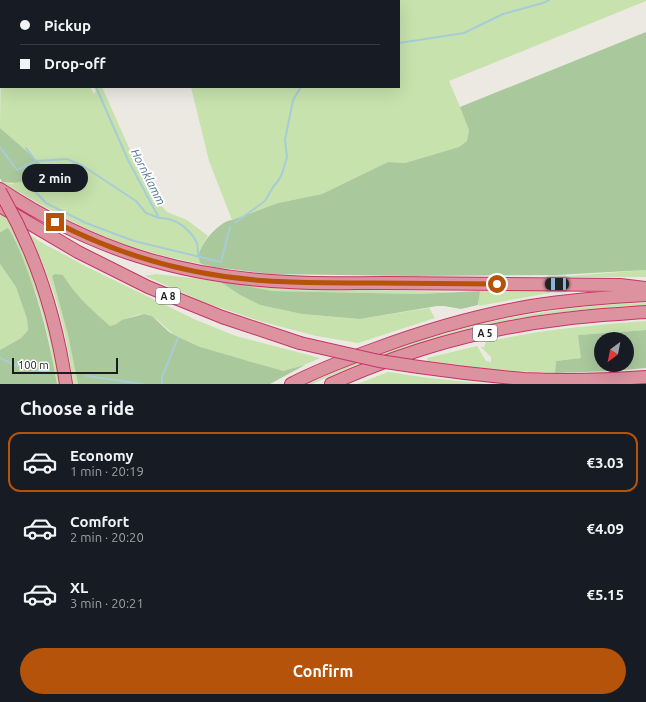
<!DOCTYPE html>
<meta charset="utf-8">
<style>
body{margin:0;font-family:Ubuntu,sans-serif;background:#242831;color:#f1f3f6;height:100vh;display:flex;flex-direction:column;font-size:15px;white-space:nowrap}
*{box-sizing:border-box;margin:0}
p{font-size:13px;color:#9ea1a6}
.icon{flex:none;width:22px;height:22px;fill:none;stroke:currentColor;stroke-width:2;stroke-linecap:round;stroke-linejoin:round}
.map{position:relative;height:384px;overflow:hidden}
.panel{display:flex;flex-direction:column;background:#171b24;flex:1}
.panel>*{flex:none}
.banner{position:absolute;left:0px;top:0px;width:400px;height:88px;box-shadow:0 4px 16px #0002;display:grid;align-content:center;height:88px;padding:0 20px;background:#171b24}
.needle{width:26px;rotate:212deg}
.fabs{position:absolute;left:594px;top:332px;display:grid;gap:8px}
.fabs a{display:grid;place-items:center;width:40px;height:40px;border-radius:50%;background:#171b24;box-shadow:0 4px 16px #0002;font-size:20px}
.scale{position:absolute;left:12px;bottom:10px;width:106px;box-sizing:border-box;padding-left:4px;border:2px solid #1c1c1c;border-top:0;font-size:11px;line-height:14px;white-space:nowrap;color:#1c1c1c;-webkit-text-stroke:3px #fff;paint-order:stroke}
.end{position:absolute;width:18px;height:18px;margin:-9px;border:5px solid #b45309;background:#fff;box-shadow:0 0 0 2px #fff}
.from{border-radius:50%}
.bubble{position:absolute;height:28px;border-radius:14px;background:#171b24;box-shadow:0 4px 16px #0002;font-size:13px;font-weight:700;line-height:28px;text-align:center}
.car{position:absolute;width:12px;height:24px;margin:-12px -6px;border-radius:5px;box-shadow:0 0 3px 1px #0007;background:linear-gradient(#222 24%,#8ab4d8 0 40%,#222 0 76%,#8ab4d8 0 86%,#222 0)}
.banner b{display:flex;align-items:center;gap:14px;height:38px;font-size:15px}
.banner b+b{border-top:1px solid #363941}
.banner i{width:10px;height:10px;background:#f1f3f6}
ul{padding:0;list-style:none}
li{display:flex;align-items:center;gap:12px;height:60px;margin:0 8px 6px;padding:0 12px;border:2px solid transparent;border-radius:12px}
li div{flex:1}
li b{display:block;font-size:15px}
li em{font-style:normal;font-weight:700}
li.selected{border-color:#b45309}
li>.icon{width:36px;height:36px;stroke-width:1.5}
h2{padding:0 20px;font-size:18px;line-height:48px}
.primary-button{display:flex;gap:8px;margin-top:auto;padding:8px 20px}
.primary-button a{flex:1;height:46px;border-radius:24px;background:#b45309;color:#fff;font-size:16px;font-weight:700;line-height:46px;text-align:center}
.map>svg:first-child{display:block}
</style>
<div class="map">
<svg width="646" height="384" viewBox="0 0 646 384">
<rect width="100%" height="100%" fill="#ece9e3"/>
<path fill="#c7e2ad" d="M 365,0 L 646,0 L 646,1 L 449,81 L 464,116 L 469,130 L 467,141 L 459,147 L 405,163 L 388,162 L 322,194 L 278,203 L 232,220 L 209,161 L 191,87 L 399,87 L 399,1 L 363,1 Z
M 1,60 L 1,87 L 90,87 L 94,94 L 96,91 L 94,87 L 102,87 L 134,159 L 143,173 L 146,182 L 155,199 L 167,212 L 187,220 L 208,236 C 202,246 196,252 201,264 C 171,258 141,251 113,240 C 74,225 38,203 2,182 L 12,184 L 39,164 L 0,128 Z
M 0,214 L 9,220 L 30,265 L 49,326 L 55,353 L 61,384 L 57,384 L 49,339 L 42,312 L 36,293 L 14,237 L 2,230 L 0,232 Z
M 30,235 C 47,247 65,254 83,265 L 196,320 L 236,336 L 320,358 C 311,362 293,371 283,371 C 276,371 267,366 260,364 C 233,357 200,351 176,336 C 167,330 155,314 144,314 C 132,314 122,323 110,326 C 93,311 75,295 63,275 L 52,276 L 68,335 L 78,384 L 73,384 C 69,348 60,306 46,272 C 41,260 35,248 30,235 Z
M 0,264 L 16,287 L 27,319 L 28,330 L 21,338 L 0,350 Z
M 646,270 L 646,277 L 556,277 Z
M 156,274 L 219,281 L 240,295 L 260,305 L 302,314 L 360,319 L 429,308 L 435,318 L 358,343 L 316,336 L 263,322 L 206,303 L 145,276 Z
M 233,284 L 286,288 L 455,292 L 418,294 L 273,291 Z
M 480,291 L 550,291 L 549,293 L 479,306 L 478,298 Z
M 646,303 L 646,305 C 589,308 532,314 476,327 L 475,325 C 531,313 588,304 646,303 Z
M 646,321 L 646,330 L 578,335 L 582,358 L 556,361 L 555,373 L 462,368 L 462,365 L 428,361 L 427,358 L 477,346 L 486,361 L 491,362 L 491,357 L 481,347 L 484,347 L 486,342 C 539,330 592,325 646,321 Z
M 473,326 L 473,328 C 419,343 364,359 313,384 L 308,384 L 359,361 L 395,348 Z
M 388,372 L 429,378 L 489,384 L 357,384 Z"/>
<path fill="#a9c89c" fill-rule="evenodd" d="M 169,0 L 365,0 L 363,1 Z
M 646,32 L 646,270 L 556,275 L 413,276 L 271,274 L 214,267 L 201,264 C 200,262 199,261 199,258 C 197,246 221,220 232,220 L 278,203 L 322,194 L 388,162 L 405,163 L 459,147 L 467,141 L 469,130 L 460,107 Z
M 0,128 L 41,164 C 31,180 22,185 2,182 L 0,178 Z
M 8,228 C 16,240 21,253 26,267 C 41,305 50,344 57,384 L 0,384 L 0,350 L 21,338 L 28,330 L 27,319 L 16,287 L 0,264 L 0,232 Z
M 55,274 L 63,275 C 75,295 93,311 110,326 L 116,324 L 122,320 L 144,314 L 152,316 L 169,332 L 180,338 L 200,347 L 283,371 L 305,365 L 270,384 L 78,384 L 68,335 L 52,276 Z
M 219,281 L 273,291 L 418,294 L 480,291 L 478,305 L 461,309 L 444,306 L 437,306 L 360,319 L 302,314 L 260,305 L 240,295 Z
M 646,330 L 646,368 L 613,371 L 555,373 L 556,361 L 581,358 L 578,335 ZM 601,339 L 627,339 L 627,365 L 601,365 Z"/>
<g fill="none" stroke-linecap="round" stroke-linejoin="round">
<path stroke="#a7ccd6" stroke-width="2" d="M 60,0 L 60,1
M 399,43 L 464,33 L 503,14 L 543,3 L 549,0
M 96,87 L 128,160 L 159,218 C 175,217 190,229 197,243 C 198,247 198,252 198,256
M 0,147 L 17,170 L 36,161
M 26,148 L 36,161 L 67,159 L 83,166 L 136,201 L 146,213 L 159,218
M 33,189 L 46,203 L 86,223 L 134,241 L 221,262 L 230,227
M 235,223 L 265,201 L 273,187 L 278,181 L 282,174 L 287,157 L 285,140 L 293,100 L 301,87
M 0,358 L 17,366 L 53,373
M 87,376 L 143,384
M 162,384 L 162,377 L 178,338"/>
<defs>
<path id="highway" d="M 0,189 C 91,249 180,277 289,282 C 321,284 353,283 385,283 C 464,284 542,284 620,285 L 646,288
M 0,206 L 78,252 L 148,287 L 222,317 L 300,343
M 28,247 C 47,291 59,337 66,384
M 419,367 C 454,372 489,376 524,379 C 565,381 606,380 646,377
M 291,384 C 318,370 347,359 375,349 C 426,330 478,315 531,306 C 569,300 608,297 646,295
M 331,384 C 404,351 485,328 564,319 C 591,315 619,314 646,312"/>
</defs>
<use href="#highway" stroke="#c53567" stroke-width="14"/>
<use href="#highway" stroke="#dd92a0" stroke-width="12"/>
<defs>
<path id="highway-bridge" d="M 0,191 L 17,223 L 28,247
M 300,343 L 379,361 L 419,367"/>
</defs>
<use href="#highway-bridge" stroke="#c53567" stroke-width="14" stroke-linecap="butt"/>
<use href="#highway-bridge" stroke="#dd92a0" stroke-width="12"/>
</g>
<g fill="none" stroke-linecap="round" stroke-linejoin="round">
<path stroke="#b45309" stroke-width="5" d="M 55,222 C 128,260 209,280 291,282 C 319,283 348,283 376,283 C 416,283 457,284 497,284"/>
</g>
<g text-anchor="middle" stroke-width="4" stroke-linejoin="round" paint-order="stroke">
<g fill="#fff" stroke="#606060" stroke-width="1">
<rect x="156" y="288" width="24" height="16" rx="3"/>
<rect x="473" y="325" width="24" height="16" rx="3"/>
</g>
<g font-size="10" font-weight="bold" fill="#1c1c1c">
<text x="168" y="300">A 8</text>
<text x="485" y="337">A 5</text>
</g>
<g font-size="12" font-style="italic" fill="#50759b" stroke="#fff">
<text transform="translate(148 177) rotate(63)" y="4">Hornklamm</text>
</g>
</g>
</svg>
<div class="fabs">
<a><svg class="needle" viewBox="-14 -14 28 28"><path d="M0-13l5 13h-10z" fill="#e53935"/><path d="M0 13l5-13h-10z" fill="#9ea1a6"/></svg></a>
</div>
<div class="scale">100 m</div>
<i class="end from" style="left:497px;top:284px"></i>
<i class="end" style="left:55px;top:222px"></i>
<div class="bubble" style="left:22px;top:164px;width:66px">2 min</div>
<i class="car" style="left:557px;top:284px;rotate:270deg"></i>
<div class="banner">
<b><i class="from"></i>Pickup</b>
<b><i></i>Drop-off</b>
</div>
</div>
<section class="panel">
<h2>Choose a ride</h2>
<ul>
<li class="selected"><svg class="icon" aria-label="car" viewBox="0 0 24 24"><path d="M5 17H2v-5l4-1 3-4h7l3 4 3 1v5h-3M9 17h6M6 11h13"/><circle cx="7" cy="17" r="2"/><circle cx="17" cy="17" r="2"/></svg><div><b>Economy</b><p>1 min · 20:19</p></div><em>€3.03</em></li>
<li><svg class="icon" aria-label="car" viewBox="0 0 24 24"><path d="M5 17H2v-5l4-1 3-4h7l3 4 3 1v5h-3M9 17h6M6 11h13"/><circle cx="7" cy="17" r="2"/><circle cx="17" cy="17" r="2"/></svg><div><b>Comfort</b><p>2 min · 20:20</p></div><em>€4.09</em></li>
<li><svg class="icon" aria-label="car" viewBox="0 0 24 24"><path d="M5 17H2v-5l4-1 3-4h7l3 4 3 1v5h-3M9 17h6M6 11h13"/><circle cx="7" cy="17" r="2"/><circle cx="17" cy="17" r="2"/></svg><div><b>XL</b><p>3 min · 20:21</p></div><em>€5.15</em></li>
</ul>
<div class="primary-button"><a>Confirm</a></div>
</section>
